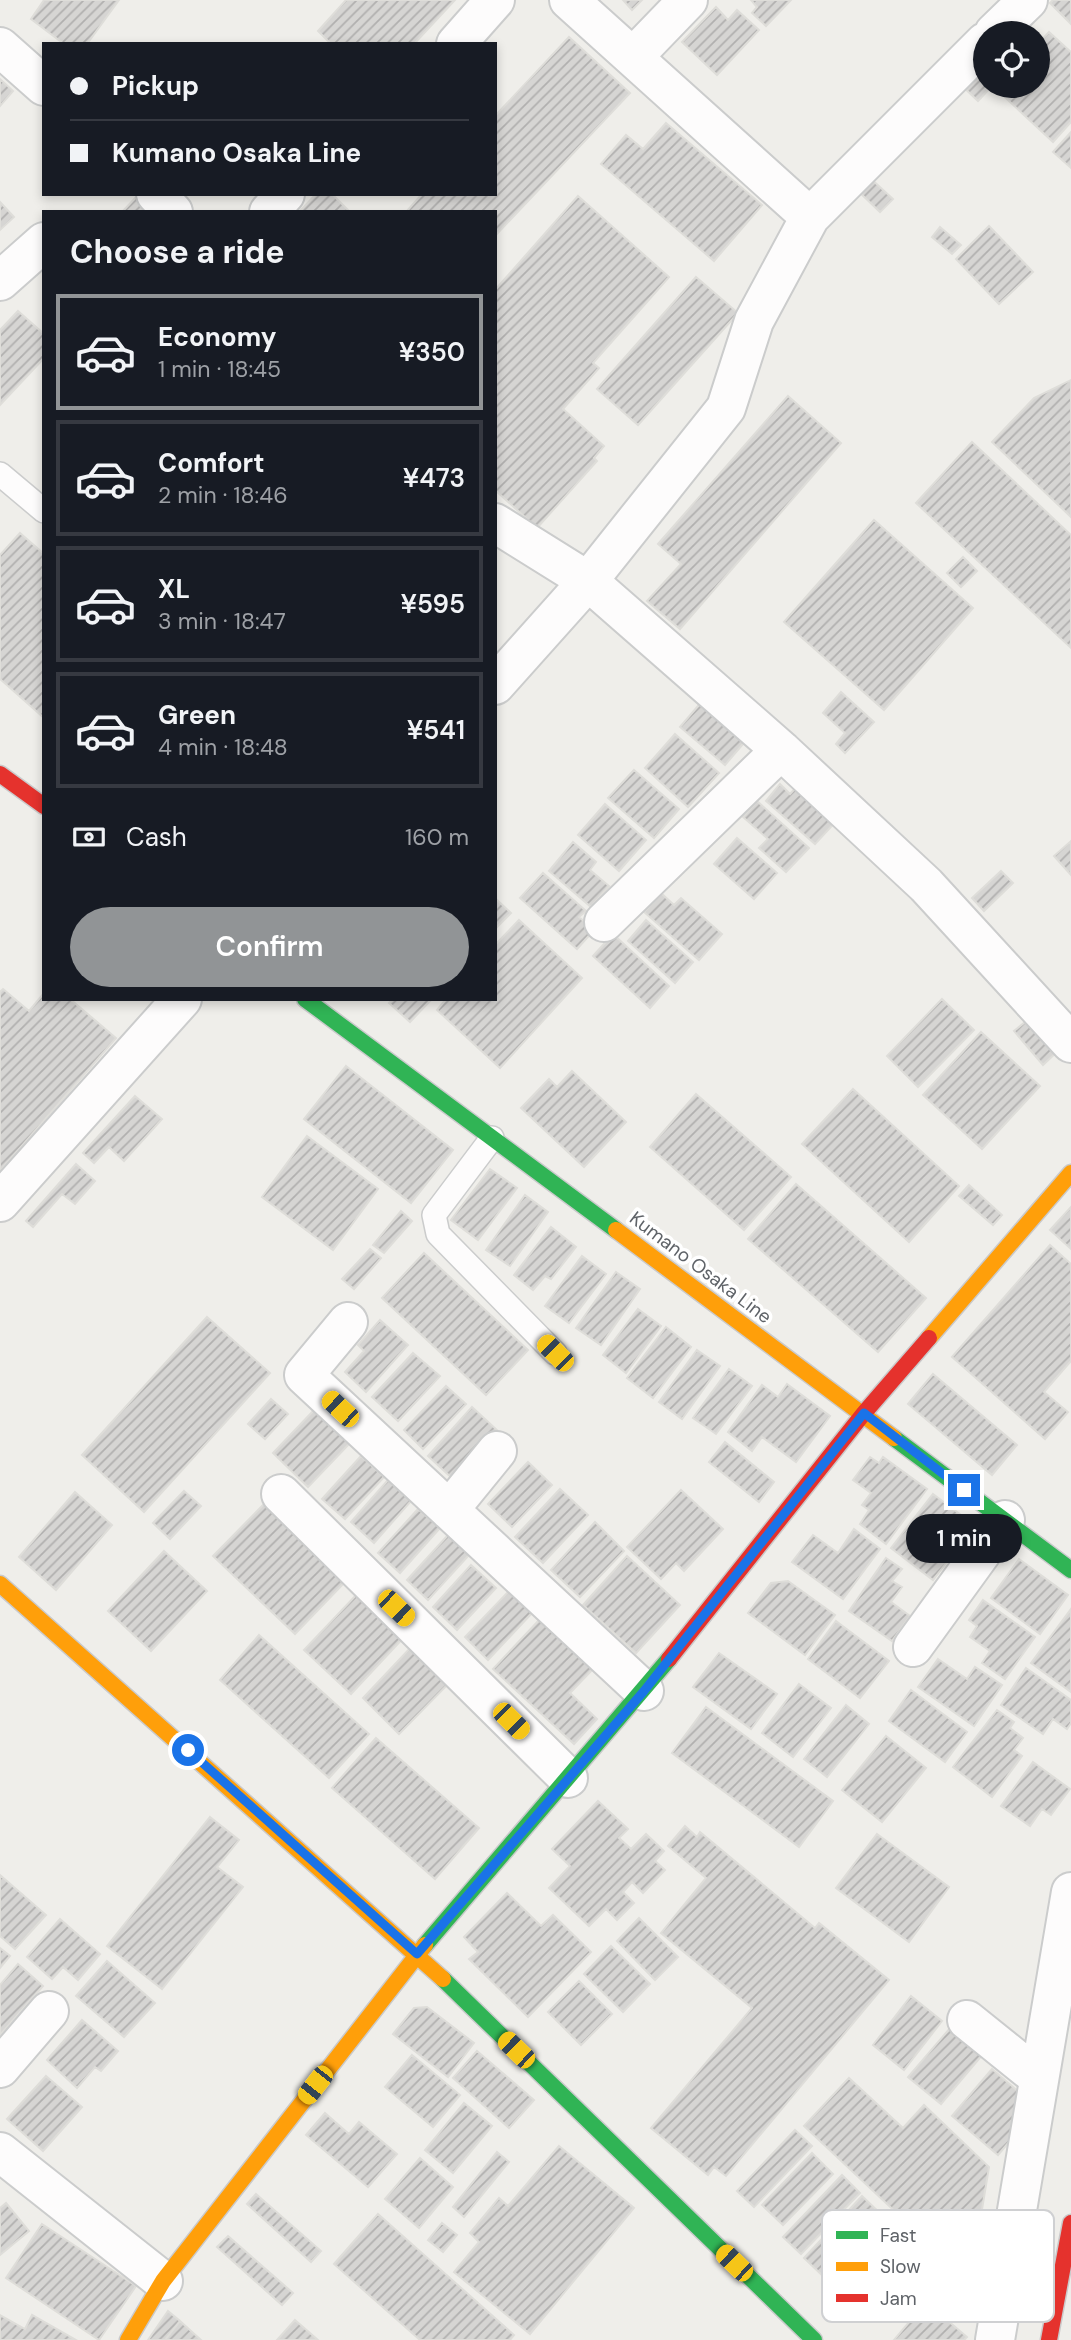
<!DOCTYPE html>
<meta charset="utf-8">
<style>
body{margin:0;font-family:"DM Sans",sans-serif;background:#20242c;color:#f1f3f6;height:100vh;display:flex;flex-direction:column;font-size:26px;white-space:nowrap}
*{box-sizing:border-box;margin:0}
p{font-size:23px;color:#9ea1a6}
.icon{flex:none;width:38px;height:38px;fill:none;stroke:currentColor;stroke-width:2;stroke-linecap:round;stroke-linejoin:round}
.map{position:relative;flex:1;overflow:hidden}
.details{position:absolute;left:42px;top:210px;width:455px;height:791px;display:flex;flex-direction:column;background:#171b24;border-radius:0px;box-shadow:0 4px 10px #0003}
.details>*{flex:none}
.top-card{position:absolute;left:42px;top:42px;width:455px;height:154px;border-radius:0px;box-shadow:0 4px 10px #0003;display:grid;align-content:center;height:154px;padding:0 28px;background:#171b24}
.fabs{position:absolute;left:973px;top:21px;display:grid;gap:14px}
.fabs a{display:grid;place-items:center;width:77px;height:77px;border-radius:50%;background:#171b24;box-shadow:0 4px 10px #0003;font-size:35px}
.end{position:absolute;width:32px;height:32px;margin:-16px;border:9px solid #1a73e8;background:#fff;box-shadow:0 0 0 4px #fff}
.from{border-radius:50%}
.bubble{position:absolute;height:49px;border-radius:24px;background:#171b24;box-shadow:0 4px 10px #0003;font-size:23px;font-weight:600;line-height:49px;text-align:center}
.car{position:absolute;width:21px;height:42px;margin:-21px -10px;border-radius:9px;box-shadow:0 0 5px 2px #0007;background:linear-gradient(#f5c518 24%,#345 0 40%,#f5c518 0 76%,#345 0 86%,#f5c518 0)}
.top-card b{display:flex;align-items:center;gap:24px;height:66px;font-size:26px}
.top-card b+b{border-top:2px solid #363941}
.top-card i{width:18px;height:18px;background:#f1f3f6}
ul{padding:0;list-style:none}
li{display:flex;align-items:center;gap:21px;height:116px;margin:0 14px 10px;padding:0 14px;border:4px solid #363941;border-radius:0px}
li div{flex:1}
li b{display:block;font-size:26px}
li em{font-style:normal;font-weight:600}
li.on{border-color:#919496}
li>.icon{width:63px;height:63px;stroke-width:1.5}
h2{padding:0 28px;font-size:32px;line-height:84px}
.pay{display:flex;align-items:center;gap:18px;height:77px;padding:0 28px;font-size:26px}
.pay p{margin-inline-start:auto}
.primary-button{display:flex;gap:14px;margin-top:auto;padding:14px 28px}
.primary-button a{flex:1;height:80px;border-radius:42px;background:#919496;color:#fff;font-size:28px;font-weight:600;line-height:80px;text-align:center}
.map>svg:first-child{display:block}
</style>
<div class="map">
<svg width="1071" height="2340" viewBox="0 0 1071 2340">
<defs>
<pattern id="building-hatch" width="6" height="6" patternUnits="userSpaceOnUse" patternTransform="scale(1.75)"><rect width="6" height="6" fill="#d6d5d3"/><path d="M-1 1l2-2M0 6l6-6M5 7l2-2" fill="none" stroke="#b1b0af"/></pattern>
</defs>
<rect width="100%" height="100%" fill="#efeeea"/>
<path fill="url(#building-hatch)" stroke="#deddd9" stroke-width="2" d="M 44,0 L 119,0 L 87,44 L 64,44 L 31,19 Z
M 346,0 L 455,0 L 414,44 L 331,44 L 318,31 Z
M 623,0 L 642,0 L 632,10 Z
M 751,0 L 791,0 L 766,26 L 752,13 L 757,7 Z
M 1053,0 L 1071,0 L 1071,24 L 1050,3 Z
M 716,7 L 728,20 L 737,10 L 759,30 L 717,75 L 682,42 Z
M 1049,32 L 1071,52 L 1071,122 L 1053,142 L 996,89 L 999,86 L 1038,86 L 1038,44 Z
M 569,37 L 630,93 L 495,236 L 495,212 L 406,212 L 422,194 L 495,194 L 495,116 Z
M 985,58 L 985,86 L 992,86 L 978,101 L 961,85 Z
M 0,79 L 13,91 L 0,106 Z
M 666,123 L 762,205 L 714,261 L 601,164 L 626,135 L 643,149 Z
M 1071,132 L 1071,168 L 1053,152 Z
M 869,177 L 893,199 L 880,212 L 857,190 Z
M 316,194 L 332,194 L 350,212 L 299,212 Z
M 138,195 L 155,212 L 122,212 Z
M 578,196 L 669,277 L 593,363 L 599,368 L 563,409 L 604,446 L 594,458 L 597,461 L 537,528 L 495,490 L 495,290 Z
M 0,202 L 14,217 L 0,230 Z
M 989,226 L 1033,272 L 999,304 L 956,259 Z
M 940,227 L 961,245 L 952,254 L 932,237 Z
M 696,277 L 738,313 L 638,425 L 597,389 Z
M 18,311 L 44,334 L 44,358 L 0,405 L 0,330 Z
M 1071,380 L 1071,517 L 992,442 L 1034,398 Z
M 788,396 L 841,443 L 680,629 L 647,601 L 681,564 L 658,544 Z
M 972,442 L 1071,535 L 1071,648 L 916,503 Z
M 874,520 L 973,608 L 884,710 L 784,622 Z
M 20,533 L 44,554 L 44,718 L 0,679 L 0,555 Z
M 963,557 L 977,571 L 961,587 L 947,573 Z
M 841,692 L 874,722 L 845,753 L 836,744 L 845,733 L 823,713 Z
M 704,699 L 749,737 L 725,765 L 680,727 Z
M 675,734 L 719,773 L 688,807 L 645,768 Z
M 634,770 L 679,809 L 654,838 L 608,798 Z
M 801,782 L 840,817 L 815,844 L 766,801 L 780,784 L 790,794 Z
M 757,801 L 809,848 L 786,872 L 759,848 L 768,839 L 743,817 Z
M 605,804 L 646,840 L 619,871 L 578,835 Z
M 737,838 L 777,873 L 754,899 L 714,864 Z
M 1071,841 L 1071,875 L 1054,856 Z
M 573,842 L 596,862 L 590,870 L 609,886 L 591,907 L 549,871 Z
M 1001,871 L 1013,883 L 984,911 L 972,898 Z
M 543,873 L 586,911 L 579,917 L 594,930 L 577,949 L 520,898 Z
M 661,893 L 674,905 L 681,898 L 722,934 L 699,960 L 644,912 Z
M 495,898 L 511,913 L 495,929 Z
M 519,920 L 582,978 L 500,1068 L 437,1010 L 446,999 L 495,999 L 495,945 Z
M 646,920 L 693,962 L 675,983 L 628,941 Z
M 613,934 L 669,986 L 650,1008 L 593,956 Z
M 3,989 L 29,1011 L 44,993 L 44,999 L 70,999 L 116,1038 L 0,1171 L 0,992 Z
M 393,999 L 432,999 L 410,1022 L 389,1003 Z
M 942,999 L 974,1030 L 918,1087 L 887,1056 Z
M 1030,1018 L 1058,1051 L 1043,1065 L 1014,1031 Z
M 981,1032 L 1040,1086 L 982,1149 L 923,1095 Z
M 346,1066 L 453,1150 L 411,1203 L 304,1119 Z
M 572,1071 L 626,1122 L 584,1167 L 521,1108 L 549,1079 L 557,1087 Z
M 853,1089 L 959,1186 L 909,1242 L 802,1144 Z
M 696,1094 L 791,1177 L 744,1230 L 650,1147 Z
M 135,1096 L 162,1119 L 124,1161 L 109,1147 L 94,1163 L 83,1153 Z
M 307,1136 L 378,1189 L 333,1250 L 262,1197 Z
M 76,1164 L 95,1181 L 75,1204 L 62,1194 L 33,1227 L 26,1221 Z
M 490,1169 L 517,1188 L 478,1240 L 451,1220 Z
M 796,1184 L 926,1298 L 878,1352 L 748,1239 Z
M 969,1185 L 1002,1215 L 993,1225 L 959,1196 Z
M 525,1195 L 548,1212 L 510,1266 L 486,1250 Z
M 1071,1207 L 1071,1249 L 1050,1230 Z
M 401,1211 L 412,1221 L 384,1253 L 373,1245 Z
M 551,1227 L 576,1247 L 551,1279 L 545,1276 L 533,1290 L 514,1275 Z
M 1050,1245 L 1071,1264 L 1071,1361 L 1044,1392 L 1068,1412 L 1045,1439 L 952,1357 Z
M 370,1249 L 381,1258 L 354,1289 L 342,1279 Z
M 424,1253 L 528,1350 L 486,1395 L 382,1298 Z
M 582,1256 L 606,1274 L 569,1323 L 545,1306 Z
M 616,1272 L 640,1289 L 601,1345 L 576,1328 Z
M 638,1309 L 661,1326 L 626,1373 L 603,1355 Z
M 207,1317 L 270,1373 L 144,1512 L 82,1455 Z
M 380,1320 L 408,1345 L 366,1392 L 345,1372 L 364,1351 L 358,1345 Z
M 666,1327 L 691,1347 L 653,1398 L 627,1378 Z
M 697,1350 L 720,1366 L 682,1419 L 659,1402 Z
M 413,1353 L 440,1376 L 398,1421 L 372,1397 Z
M 729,1369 L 752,1386 L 716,1434 L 693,1418 Z
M 933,1374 L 1017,1445 L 992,1475 L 908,1404 Z
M 787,1384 L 830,1416 L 796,1462 L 762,1437 L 752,1451 L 728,1432 L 762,1385 L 778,1397 Z
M 446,1386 L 466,1404 L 423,1449 L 404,1430 Z
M 271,1399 L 288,1414 L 265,1439 L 248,1424 Z
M 472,1407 L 498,1431 L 454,1480 L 428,1456 Z
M 316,1408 L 351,1442 L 308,1487 L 273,1453 Z
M 725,1442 L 774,1482 L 759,1502 L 709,1462 Z
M 361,1456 L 384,1477 L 345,1519 L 322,1499 Z
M 870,1457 L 879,1463 L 883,1457 L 927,1489 L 886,1544 L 860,1524 L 869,1510 L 862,1505 L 871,1493 L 853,1480 Z
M 528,1462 L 552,1485 L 512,1527 L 488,1504 Z
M 388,1480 L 411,1501 L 374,1543 L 351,1522 Z
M 560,1489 L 588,1515 L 543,1563 L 515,1537 Z
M 681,1490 L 723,1529 L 684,1571 L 676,1563 L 661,1579 L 627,1547 Z
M 184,1491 L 201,1506 L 170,1539 L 153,1523 Z
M 75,1492 L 112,1525 L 56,1590 L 19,1557 Z
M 933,1494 L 961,1515 L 946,1534 L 951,1537 L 944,1546 L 953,1554 L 933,1580 L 891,1548 Z
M 264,1504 L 345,1582 L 295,1634 L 213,1556 Z
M 418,1509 L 440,1528 L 400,1573 L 378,1553 Z
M 595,1522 L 624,1551 L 580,1597 L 551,1570 Z
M 854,1529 L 880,1549 L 843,1599 L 792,1562 L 813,1535 L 838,1553 Z
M 448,1535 L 469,1555 L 428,1600 L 407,1580 Z
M 164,1551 L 207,1591 L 151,1651 L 108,1611 Z
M 627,1556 L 680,1605 L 636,1653 L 583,1605 Z
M 886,1558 L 902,1569 L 892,1581 L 902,1587 L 891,1602 L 910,1616 L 892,1641 L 849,1611 Z
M 1019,1559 L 1068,1595 L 1040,1634 L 991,1598 Z
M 471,1565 L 496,1588 L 457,1630 L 433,1607 Z
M 788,1581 L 835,1615 L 805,1655 L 748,1613 L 771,1583 Z
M 510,1590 L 533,1612 L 488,1660 L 465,1637 Z
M 360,1591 L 407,1634 L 351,1694 L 304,1650 Z
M 983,1600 L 1035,1637 L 1005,1679 L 982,1663 L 990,1651 L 970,1637 L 977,1626 L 969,1620 Z
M 1071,1609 L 1071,1692 L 1031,1663 Z
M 541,1618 L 594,1668 L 570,1693 L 597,1719 L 574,1744 L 493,1669 Z
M 836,1621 L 889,1661 L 860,1698 L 808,1659 Z
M 259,1635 L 369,1734 L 329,1778 L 220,1680 Z
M 415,1643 L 453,1679 L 399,1734 L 363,1698 Z
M 719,1653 L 777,1694 L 751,1729 L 693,1687 Z
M 938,1659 L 967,1679 L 975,1667 L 1002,1685 L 974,1726 L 918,1687 Z
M 1026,1668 L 1071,1700 L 1071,1723 L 1067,1729 L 1053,1719 L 1043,1734 L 1001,1705 Z
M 799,1684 L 831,1708 L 793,1757 L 762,1733 Z
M 911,1690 L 967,1732 L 945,1762 L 889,1721 Z
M 846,1705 L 869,1724 L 827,1777 L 804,1759 Z
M 706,1707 L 833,1801 L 799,1847 L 672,1753 Z
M 997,1710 L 1014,1722 L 1010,1728 L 1023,1738 L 1014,1750 L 1022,1756 L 992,1797 L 953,1767 Z
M 886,1736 L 926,1768 L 882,1822 L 842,1790 Z
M 376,1738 L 479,1828 L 435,1879 L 332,1788 Z
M 1033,1762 L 1070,1789 L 1051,1815 L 1042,1809 L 1030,1826 L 1001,1806 Z
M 598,1801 L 628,1829 L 619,1838 L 631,1849 L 646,1834 L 664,1851 L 655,1861 L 665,1870 L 643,1893 L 632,1882 L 623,1892 L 634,1903 L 617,1920 L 606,1909 L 589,1926 L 549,1888 L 570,1866 L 552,1849 Z
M 210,1817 L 239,1840 L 217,1867 L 243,1887 L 162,1989 L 107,1946 Z
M 685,1826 L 697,1837 L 700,1832 L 815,1928 L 819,1923 L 889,1980 L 726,2176 L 714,2167 L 708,2175 L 651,2128 L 752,2008 L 661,1933 L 706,1878 L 668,1846 Z
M 877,1834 L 949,1887 L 909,1942 L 836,1888 Z
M 0,1875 L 46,1915 L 15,1949 L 0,1936 Z
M 507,1893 L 541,1926 L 553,1915 L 591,1952 L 528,2017 L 469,1959 L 478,1952 L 464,1937 Z
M 639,1918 L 678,1957 L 655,1980 L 617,1941 Z
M 60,1919 L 100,1954 L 78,1980 L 63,1967 L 52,1979 L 27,1957 Z
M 611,1946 L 650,1984 L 623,2012 L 584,1974 Z
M 0,1948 L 10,1956 L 0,1968 Z
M 107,1961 L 155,2003 L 124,2037 L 76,1996 Z
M 18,1964 L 43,1986 L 0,2035 L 0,1985 Z
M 579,1981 L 612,2014 L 581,2045 L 548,2012 Z
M 911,1996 L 942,2021 L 904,2070 L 873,2045 Z
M 427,2007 L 474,2043 L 448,2077 L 393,2034 L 414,2008 Z
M 82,2020 L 118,2051 L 101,2071 L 95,2067 L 77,2088 L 47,2060 Z
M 951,2027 L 983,2054 L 941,2104 L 908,2077 Z
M 477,2051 L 534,2100 L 509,2128 L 453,2078 Z
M 412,2055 L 460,2095 L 433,2127 L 385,2087 Z
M 992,2069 L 1020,2093 L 1015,2135 L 998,2155 L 952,2116 Z
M 46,2076 L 82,2107 L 43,2151 L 7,2119 Z
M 849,2078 L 903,2128 L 924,2105 L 989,2167 L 970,2282 L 804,2126 Z
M 464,2103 L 492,2126 L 453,2173 L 425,2150 Z
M 325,2113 L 349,2134 L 359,2122 L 397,2154 L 368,2187 L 306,2135 Z
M 795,2130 L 812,2146 L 754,2207 L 737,2191 Z
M 559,2146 L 634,2208 L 530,2334 L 454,2272 L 479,2242 L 470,2233 L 499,2198 L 508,2206 Z
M 497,2152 L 509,2162 L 464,2217 L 453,2207 Z
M 812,2153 L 833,2174 L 783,2225 L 762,2205 Z
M 420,2158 L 453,2187 L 419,2228 L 385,2199 Z
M 842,2175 L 860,2193 L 801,2254 L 783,2237 Z
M 256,2194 L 321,2251 L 311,2262 L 247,2204 Z
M 862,2196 L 883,2216 L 825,2278 L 804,2258 Z
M 6,2203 L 29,2231 L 0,2255 L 0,2208 Z
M 378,2214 L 514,2335 L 510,2340 L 420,2340 L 334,2264 Z
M 442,2223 L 457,2235 L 443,2252 L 428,2240 Z
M 42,2224 L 136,2286 L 99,2340 L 6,2278 Z
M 228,2236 L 293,2293 L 282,2305 L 217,2247 Z
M 926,2302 L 967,2337 L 964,2340 L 894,2340 Z
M 168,2311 L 180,2321 L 165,2340 L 148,2340 Z
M 0,2315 L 25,2329 L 32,2315 L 76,2340 L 0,2340 Z
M 295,2320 L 318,2340 L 277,2340 Z
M 180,2321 L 201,2340 L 165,2340 Z"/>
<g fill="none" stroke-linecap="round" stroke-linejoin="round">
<defs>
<path id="lane" d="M 0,474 L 44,511
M 492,1138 L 434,1215 L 438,1234 L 555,1353"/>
<path id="street" d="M 569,0 L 810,217
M 994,33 L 1028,0
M 456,44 L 495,0
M 0,47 L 44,86
M 633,57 L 688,0
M 156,194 L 173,212
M 269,212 L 285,194
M 0,281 L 44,242
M 495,523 L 588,581 L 781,750 L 926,885 L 1071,1043
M 495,685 L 588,581 L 726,408 L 754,321 L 810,217 L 985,42
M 604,922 L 781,750
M 0,1202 L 182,999
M 348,1322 L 304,1375 L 644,1691
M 281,1494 L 568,1778
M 449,1510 L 497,1451
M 913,1647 L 1005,1520
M 967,2020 L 1039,2078
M 0,2068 L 49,2011
M 0,2152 L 163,2281
M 995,2340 L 1071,1892"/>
<path id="fast" d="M 305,999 L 616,1230
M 894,1438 L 1071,1570
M 425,1945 L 669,1659
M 443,1979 L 814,2340"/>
<path id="slow" d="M 616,1230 L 894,1438
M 929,1338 L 1071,1173
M 0,1584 L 443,1979
M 128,2340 L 163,2281 L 425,1945"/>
<path id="jam" d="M 0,774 L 44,806
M 669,1659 L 864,1413 L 929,1338
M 1049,2340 L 1071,2223"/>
</defs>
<use href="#lane" stroke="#cbcccc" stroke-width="26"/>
<use href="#street" stroke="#cbcccc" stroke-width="42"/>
<use href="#fast" stroke="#cacacb" stroke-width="19"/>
<use href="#slow" stroke="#cacacb" stroke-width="19"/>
<use href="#jam" stroke="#cacacb" stroke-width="19"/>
<use href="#lane" stroke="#fdfcfc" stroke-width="23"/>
<use href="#street" stroke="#fdfcfc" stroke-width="38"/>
<use href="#fast" stroke="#30b455" stroke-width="16"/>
<use href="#slow" stroke="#ff9f0a" stroke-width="16"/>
<use href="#jam" stroke="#e5322d" stroke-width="16"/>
</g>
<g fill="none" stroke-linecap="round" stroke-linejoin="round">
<path stroke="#1a73e8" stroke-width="9" d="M 188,1750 L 417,1954 L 644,1691 L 864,1413 L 964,1490"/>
</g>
<g text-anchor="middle" stroke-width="7" stroke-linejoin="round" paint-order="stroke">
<g font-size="19" fill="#5f6368" stroke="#fff">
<text transform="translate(701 1267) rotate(37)" y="7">Kumano Osaka Line</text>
</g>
</g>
<rect x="822" y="2210" width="232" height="112" rx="10" fill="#fff" stroke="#cfd0d2" stroke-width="2"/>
<rect x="836" y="2231" width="32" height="8" fill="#30b455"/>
<rect x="836" y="2262" width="32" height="9" fill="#ff9f0a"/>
<rect x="836" y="2294" width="32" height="8" fill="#e5322d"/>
<g font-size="19" fill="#5f6368">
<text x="880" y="2242">Fast</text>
<text x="880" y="2273">Slow</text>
<text x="880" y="2305">Jam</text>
</g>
</svg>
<div class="fabs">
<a><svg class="icon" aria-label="locate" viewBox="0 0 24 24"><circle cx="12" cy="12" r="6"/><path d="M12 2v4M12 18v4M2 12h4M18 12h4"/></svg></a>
</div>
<i class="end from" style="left:188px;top:1750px"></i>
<i class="end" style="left:964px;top:1490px"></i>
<div class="bubble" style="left:906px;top:1514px;width:116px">1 min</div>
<i class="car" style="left:555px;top:1353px;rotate:315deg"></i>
<i class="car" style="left:340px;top:1409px;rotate:313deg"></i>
<i class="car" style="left:396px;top:1608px;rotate:134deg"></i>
<i class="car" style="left:511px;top:1721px;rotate:135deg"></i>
<i class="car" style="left:516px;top:2050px;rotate:314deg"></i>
<i class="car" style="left:315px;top:2085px;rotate:218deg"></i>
<i class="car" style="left:734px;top:2263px;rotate:314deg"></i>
<div class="top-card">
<b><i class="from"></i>Pickup</b>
<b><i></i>Kumano Osaka Line</b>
</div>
<section class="details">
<h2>Choose a ride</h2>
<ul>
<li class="on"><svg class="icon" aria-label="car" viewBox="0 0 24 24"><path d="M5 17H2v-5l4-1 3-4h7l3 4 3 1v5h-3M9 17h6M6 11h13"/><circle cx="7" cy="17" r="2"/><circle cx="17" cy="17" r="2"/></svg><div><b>Economy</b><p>1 min · 18:45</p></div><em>¥350</em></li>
<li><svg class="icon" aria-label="car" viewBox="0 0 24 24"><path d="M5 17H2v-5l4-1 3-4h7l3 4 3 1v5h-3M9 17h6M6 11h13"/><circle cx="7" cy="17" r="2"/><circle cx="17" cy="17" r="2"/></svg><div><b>Comfort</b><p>2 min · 18:46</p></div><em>¥473</em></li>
<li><svg class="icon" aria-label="car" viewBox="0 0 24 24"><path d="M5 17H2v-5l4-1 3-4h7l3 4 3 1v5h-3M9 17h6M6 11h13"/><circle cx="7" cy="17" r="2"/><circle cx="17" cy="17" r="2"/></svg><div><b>XL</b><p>3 min · 18:47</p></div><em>¥595</em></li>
<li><svg class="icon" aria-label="car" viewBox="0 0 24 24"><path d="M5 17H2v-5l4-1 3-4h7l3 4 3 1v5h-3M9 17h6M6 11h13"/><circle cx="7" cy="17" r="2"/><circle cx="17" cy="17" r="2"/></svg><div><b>Green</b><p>4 min · 18:48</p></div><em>¥541</em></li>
</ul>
<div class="pay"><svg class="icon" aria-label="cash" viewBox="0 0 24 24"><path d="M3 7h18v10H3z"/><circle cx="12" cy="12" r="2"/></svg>Cash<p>160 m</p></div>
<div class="primary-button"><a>Confirm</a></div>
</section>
</div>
